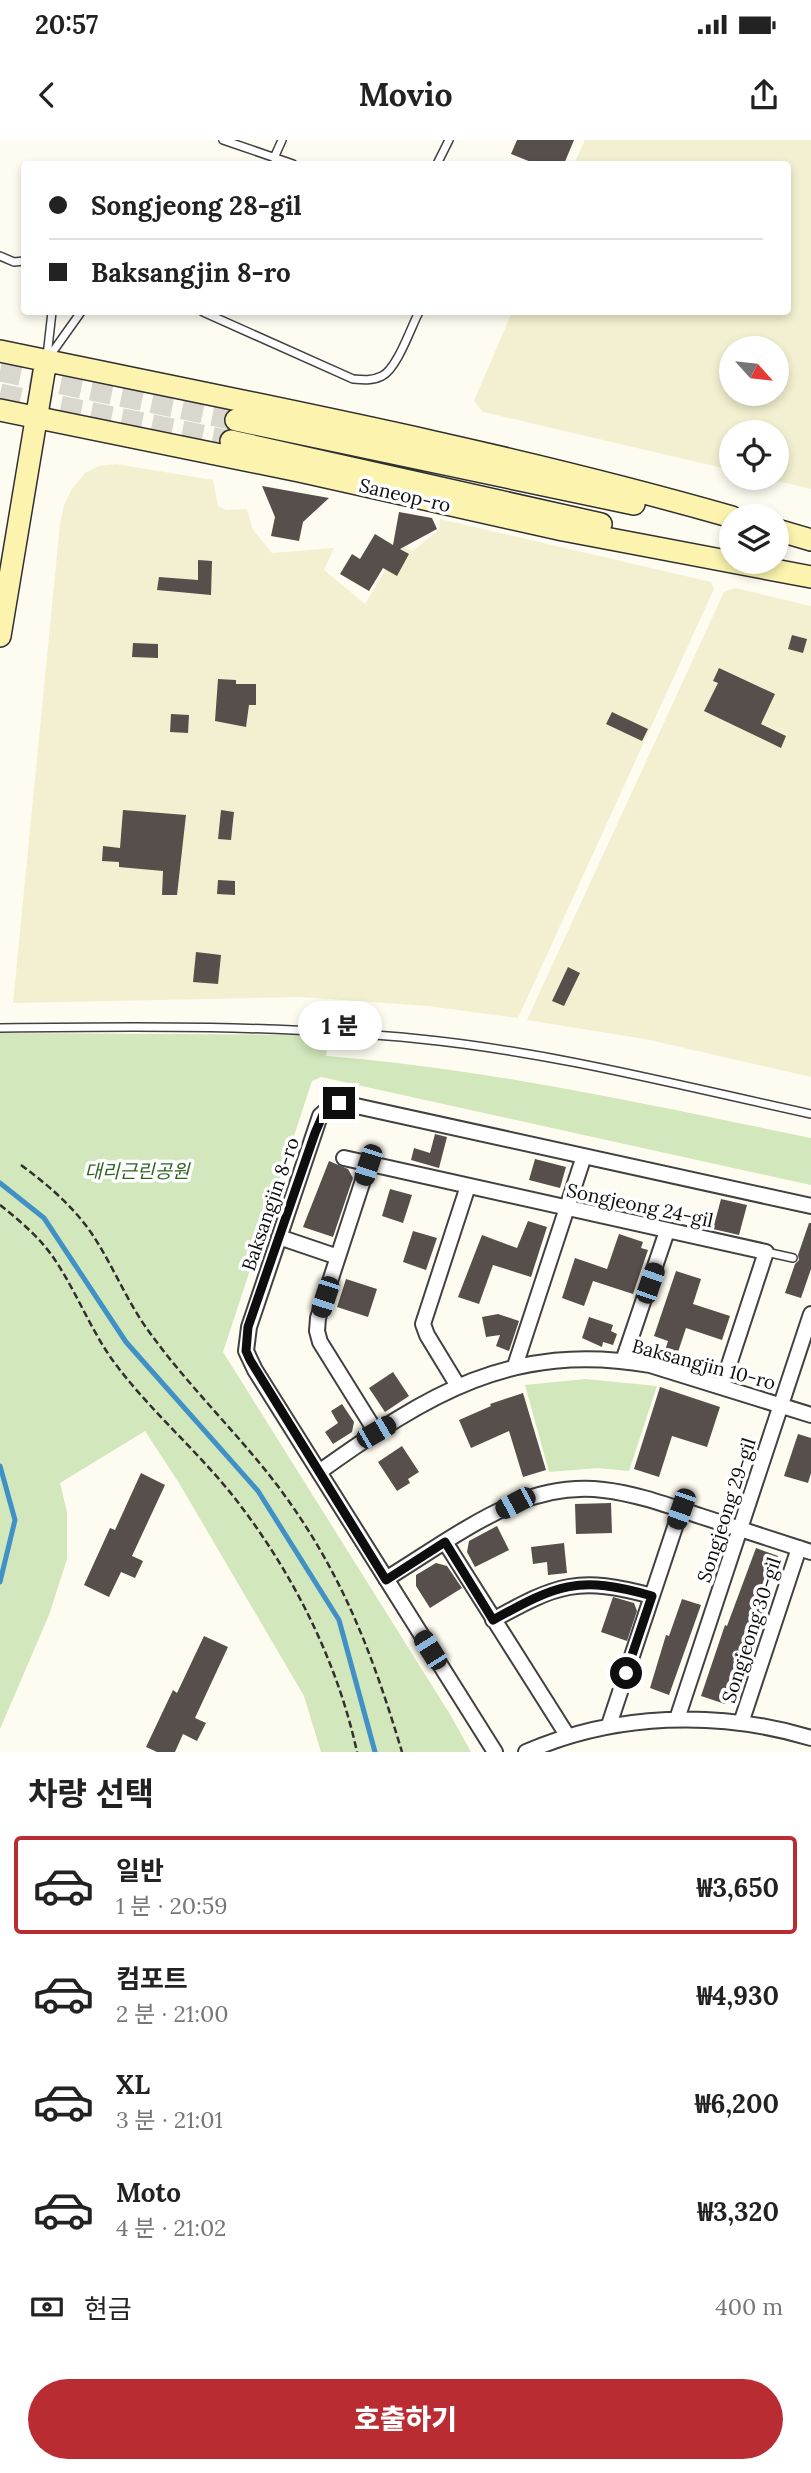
<!DOCTYPE html>
<html lang="ko">
<meta charset="utf-8">
<style>
body{margin:0;font-family:Lora,"Noto Sans KR",serif;background:#f2f2f2;color:#222;height:100vh;display:flex;flex-direction:column;font-size:26px;white-space:nowrap}
*{box-sizing:border-box;margin:0}
p{font-size:23px;color:#767676}
.icon{flex:none;width:38px;height:38px;fill:none;stroke:currentColor;stroke-width:2;stroke-linecap:round;stroke-linejoin:round}
.map{position:relative;height:1612px;overflow:hidden}
.sheet{display:flex;flex-direction:column;background:#fff;flex:1}
.sheet>*{flex:none}
.top-card{position:absolute;left:21px;top:21px;width:770px;height:154px;border-radius:7px;box-shadow:0 4px 10px #0003;display:grid;align-content:center;height:154px;padding:0 28px;background:#fff}
.needle{width:46px;rotate:117deg}
.fabs{position:absolute;left:719px;top:196px;display:grid;gap:14px}
.fabs a{display:grid;place-items:center;width:70px;height:70px;border-radius:50%;background:#fff;box-shadow:0 4px 10px #0003;font-size:35px}
.end{position:absolute;width:32px;height:32px;margin:-16px;border:9px solid #0e0e0e;background:#fff;box-shadow:0 0 0 4px #fff}
.from{border-radius:50%}
.bubble{position:absolute;height:49px;border-radius:24px;background:#fff;box-shadow:0 4px 10px #0003;font-size:23px;font-weight:800;line-height:49px;text-align:center}
.car{position:absolute;width:21px;height:42px;margin:-21px -10px;border-radius:9px;box-shadow:0 0 5px 2px #0007;background:linear-gradient(#222 24%,#8ab4d8 0 40%,#222 0 76%,#8ab4d8 0 86%,#222 0)}
.top-card b{display:flex;align-items:center;gap:24px;height:66px;font-size:26px}
.top-card b+b{border-top:2px solid #e0e0e0}
.top-card i{width:18px;height:18px;background:#222}
ul{padding:0;list-style:none}
li{display:flex;align-items:center;gap:21px;height:98px;margin:0 14px 10px;padding:0 14px;border:4px solid transparent;border-radius:7px}
li div{flex:1}
li b{display:block;font-size:26px}
li em{font-style:normal;font-weight:800}
li.on{border-color:#b82c32}
li>.icon{width:63px;height:63px;stroke-width:1.5}
h2{padding:0 28px;font-size:32px;line-height:84px}
.pay{display:flex;align-items:center;gap:18px;height:77px;padding:0 28px;font-size:26px}
.pay p{margin-inline-start:auto}
.action{display:flex;gap:14px;margin-top:auto;padding:14px 28px}
.action a{flex:1;height:80px;border-radius:42px;background:#b82c32;color:#fff;font-size:28px;font-weight:800;line-height:80px;text-align:center}
.status{display:flex;justify-content:space-between;align-items:center;height:49px;padding:0 35px;background:#fff;direction:ltr}
.status svg{height:19px;fill:currentColor}
header{display:flex;justify-content:space-between;align-items:center;height:91px;padding:0 28px;background:#fff;font-size:32px;font-weight:800}
.map>svg:first-child{display:block}
</style>
<div class="status"><b>20:57</b><svg viewBox="0 0 49 12"><path d="M0 12V9h3v3zM5 12V6h3v6zM10 12V3h3v9zM15 12V0h3v12zM26 1h20v11H26zM47 4h2v5h-2z"/></svg></div>
<header><svg class="icon" aria-label="back" viewBox="0 0 24 24"><path d="M15 5l-7 7 7 7"/></svg>Movio<svg class="icon" aria-label="share" viewBox="0 0 24 24"><path d="M12 15V3M7 8l5-5 5 5M5 13v7h14v-7"/></svg></header>
<div class="map">
<svg width="811" height="1612" viewBox="0 0 811 1612">
<rect width="100%" height="100%" fill="#fefbf0"/>
<path fill="#f3f0d1" fill-rule="evenodd" d="M 585,0 L 811,0 L 811,349 L 764,338 L 777,338 L 777,292 L 732,292 L 731,330 L 483,272 L 474,261 L 512,172 L 788,172 L 788,24 L 574,24 ZM 732,208 L 777,208 L 777,254 L 732,254 Z
M 116,324 L 213,340 L 218,366 L 226,370 L 247,369 L 253,390 L 272,413 L 334,408 L 324,430 L 365,464 L 400,405 L 413,411 L 439,390 L 440,379 L 711,442 L 714,449 L 518,878 L 428,866 L 299,857 L 13,863 L 60,384 L 64,365 L 72,349 L 85,333 L 99,326 Z
M 735,448 L 811,466 L 811,937 L 645,899 L 527,880 L 724,452 Z"/>
<path fill="#d2e7bb" d="M 0,893 L 329,895 L 326,916 C 490,929 650,965 811,998 L 811,1045 L 321,937 L 312,941 L 223,1212 L 451,1576 L 471,1612 L 321,1612 L 304,1556 L 179,1343 L 145,1291 L 60,1343 L 67,1372 L 67,1419 L 49,1475 L 0,1589 Z
M 585,1239 L 657,1246 L 629,1331 L 598,1328 L 549,1332 L 525,1245 Z"/>
<g fill="none" stroke-linecap="round" stroke-linejoin="round">
<path stroke="#4191c7" stroke-width="5" d="M 0,1043 L 44,1078 L 126,1202 L 258,1351 L 339,1480 L 375,1612
M 0,1326 L 15,1380 L 0,1442"/>
</g>
<path fill="#564f4b" d="M 517,0 L 574,0 L 564,24 L 536,24 L 511,14 Z
M 262,346 L 329,358 L 303,382 L 299,401 L 271,396 L 275,377 Z
M 399,372 L 432,378 L 437,389 L 400,409 L 409,414 L 397,436 L 383,428 L 369,451 L 340,434 L 352,414 L 360,419 L 375,394 L 393,405 Z
M 198,420 L 212,421 L 211,455 L 157,450 L 159,437 L 198,440 Z
M 792,495 L 807,499 L 803,513 L 788,509 Z
M 133,503 L 158,504 L 158,518 L 132,517 Z
M 719,528 L 775,554 L 761,584 L 786,596 L 781,608 L 704,571 L 718,543 L 713,541 Z
M 218,539 L 236,540 L 236,544 L 256,544 L 256,565 L 249,565 L 246,587 L 215,581 Z
M 612,572 L 648,589 L 642,601 L 606,584 Z
M 171,574 L 189,575 L 188,593 L 170,592 Z
M 123,670 L 186,675 L 177,755 L 162,755 L 163,731 L 119,727 L 119,722 L 102,721 L 103,706 L 120,708 Z
M 221,670 L 234,672 L 231,700 L 218,699 Z
M 218,740 L 235,741 L 235,755 L 217,754 Z
M 196,812 L 221,815 L 218,844 L 193,842 Z
M 568,827 L 580,833 L 564,866 L 552,861 Z
M 435,994 L 447,997 L 439,1028 L 411,1020 L 414,1008 L 430,1013 Z
M 535,1019 L 566,1027 L 560,1048 L 529,1040 Z
M 329,1021 L 348,1029 L 353,1038 L 333,1097 L 303,1087 Z
M 390,1049 L 412,1055 L 403,1083 L 382,1076 Z
M 721,1059 L 747,1065 L 739,1095 L 713,1089 Z
M 528,1081 L 547,1087 L 531,1137 L 493,1125 L 479,1164 L 458,1157 L 482,1095 L 517,1108 Z
M 809,1083 L 811,1083 L 811,1129 L 801,1158 L 785,1153 L 795,1124 L 799,1120 L 798,1115 Z
M 413,1091 L 437,1098 L 426,1130 L 403,1122 Z
M 619,1094 L 643,1102 L 641,1108 L 648,1110 L 633,1154 L 593,1141 L 584,1166 L 562,1158 L 575,1118 L 607,1129 Z
M 676,1131 L 701,1139 L 693,1164 L 730,1176 L 722,1200 L 686,1188 L 676,1218 L 664,1214 L 668,1201 L 654,1196 Z
M 346,1139 L 377,1149 L 368,1177 L 337,1167 Z
M 498,1174 L 519,1181 L 509,1211 L 496,1206 L 500,1195 L 486,1197 L 482,1177 Z
M 589,1177 L 613,1185 L 611,1191 L 617,1194 L 613,1205 L 603,1202 L 602,1207 L 582,1198 Z
M 393,1232 L 409,1256 L 385,1272 L 369,1248 Z
M 660,1247 L 720,1267 L 707,1307 L 672,1296 L 659,1337 L 634,1329 Z
M 523,1253 L 546,1330 L 523,1337 L 509,1291 L 471,1308 L 459,1280 L 491,1266 L 490,1264 Z
M 342,1264 L 354,1282 L 352,1292 L 333,1304 L 325,1292 L 338,1283 L 331,1271 Z
M 798,1294 L 811,1298 L 811,1333 L 808,1343 L 784,1336 Z
M 402,1306 L 419,1332 L 408,1339 L 410,1343 L 397,1351 L 378,1322 Z
M 141,1333 L 165,1345 L 132,1416 L 143,1421 L 135,1438 L 121,1432 L 109,1457 L 84,1445 L 110,1388 L 115,1390 Z
M 611,1363 L 612,1393 L 576,1394 L 575,1364 Z
M 497,1386 L 509,1410 L 475,1427 L 467,1412 L 469,1401 Z
M 564,1403 L 567,1433 L 548,1435 L 547,1422 L 533,1424 L 531,1407 Z
M 756,1408 L 778,1416 L 765,1455 L 769,1456 L 753,1510 L 742,1506 L 733,1530 L 731,1539 L 743,1543 L 737,1559 L 728,1556 L 725,1564 L 701,1556 L 725,1485 L 727,1486 Z
M 436,1423 L 447,1426 L 462,1448 L 430,1468 L 416,1446 L 416,1435 Z
M 613,1457 L 634,1463 L 637,1471 L 627,1501 L 601,1492 Z
M 682,1459 L 701,1465 L 669,1555 L 650,1548 L 666,1495 L 669,1496 Z
M 204,1496 L 228,1507 L 195,1578 L 206,1583 L 197,1601 L 183,1594 L 175,1612 L 157,1612 L 146,1607 L 173,1550 L 177,1553 Z"/>
<g fill="none" stroke-linecap="round" stroke-linejoin="round">
<path stroke="#dad7ce" stroke-width="21" stroke-dasharray="21 10" stroke-linecap="butt" d="M 0,231 L 236,280
M 0,254 L 231,301"/>
<defs>
<path id="lane" d="M 223,0 L 293,24
M 274,18 L 282,0
M 437,24 L 449,0
M 0,116 L 14,122 L 24,121
M 203,172 L 353,239 C 363,240 372,241 382,236 C 397,229 411,187 419,172
M 47,216 L 52,172
M 49,217 L 81,172
M 0,888 C 140,886 280,885 420,899 C 551,912 682,946 811,974
M 766,1112 L 793,1118"/>
<path id="street" d="M 344,1018 L 766,1112 L 722,1246
M 368,1025 L 318,1178 L 317,1191 L 320,1202 L 376,1292
M 279,1097 L 338,1117
M 623,1221 L 667,1091
M 515,1226 L 584,1016
M 458,1246 L 427,1195 L 423,1184 L 468,1046
M 319,1332 C 427,1255 511,1201 650,1225 L 811,1275
M 445,1402 L 567,1595
M 386,1439 C 427,1414 469,1383 514,1364 C 583,1334 634,1354 700,1376 C 737,1388 774,1400 811,1412
M 493,1480 C 558,1444 578,1436 652,1456
M 677,1579 L 811,1174
M 741,1583 L 799,1408
M 609,1585 L 681,1369
M 495,1612 L 255,1230 L 246,1211 L 249,1187 L 320,976 L 332,965 L 347,964 L 811,1066
M 526,1612 C 615,1573 718,1570 811,1598"/>
<path id="secondary" d="M 0,211 C 245,262 491,308 732,377
M 0,270 L 299,331 L 563,390 L 811,437
M 236,280 L 634,364
M 231,301 L 601,384
M 777,390 L 811,400
M 0,496 L 46,220"/>
</defs>
<use href="#lane" stroke="#414141" stroke-width="10"/>
<use href="#street" stroke="#414141" stroke-width="18"/>
<use href="#secondary" stroke="#303030" stroke-width="24"/>
<path stroke="#303030" stroke-width="2.5" stroke-dasharray="7 3.5" stroke-linecap="butt" d="M 21,1025 C 48,1045 73,1066 92,1094 C 112,1124 125,1157 145,1186 C 185,1243 235,1290 277,1345 C 341,1430 372,1512 402,1612
M 0,1065 C 19,1080 39,1097 53,1117 C 75,1149 89,1186 111,1218 C 149,1271 201,1313 240,1365 C 295,1437 338,1524 357,1612"/>
<use href="#lane" stroke="#fff" stroke-width="7"/>
<use href="#street" stroke="#fff" stroke-width="14"/>
<use href="#secondary" stroke="#fbf3ae" stroke-width="21"/>
</g>
<g fill="none" stroke-linecap="round" stroke-linejoin="round">
<path stroke="#0e0e0e" stroke-width="9" d="M 339,963 L 325,970 L 315,993 L 248,1187 L 246,1211 L 250,1220 L 386,1440 L 445,1402 L 493,1480 C 558,1444 578,1435 652,1456 L 626,1533"/>
</g>
<g text-anchor="middle" stroke-width="7" stroke-linejoin="round" paint-order="stroke">
<g font-size="19" fill="#0e0e0e" stroke="#fff">
<text transform="translate(405 355) rotate(13)" y="7">Saneop-ro</text>
<text transform="translate(270 1064) rotate(-71)" y="7">Baksangjin 8-ro</text>
<text transform="translate(640 1065) rotate(12)" y="7">Songjeong 24-gil</text>
<text transform="translate(704 1224) rotate(15)" y="7">Baksangjin 10-ro</text>
<text transform="translate(726 1370) rotate(-72)" y="7">Songjeong 29-gil</text>
<text transform="translate(751 1490) rotate(-72)" y="7">Songjeong 30-gil</text>
</g>
<g font-size="19" font-style="italic" fill="#2e6321" stroke="#fff">
<text x="137" y="1038">대리근린공원</text>
</g>
</g>
</svg>
<div class="fabs">
<a><svg class="needle" viewBox="-14 -14 28 28"><path d="M0-13l5 13h-10z" fill="#e53935"/><path d="M0 13l5-13h-10z" fill="#767676"/></svg></a>
<a><svg class="icon" aria-label="locate" viewBox="0 0 24 24"><circle cx="12" cy="12" r="6"/><path d="M12 2v4M12 18v4M2 12h4M18 12h4"/></svg></a>
<a><svg class="icon" aria-label="layers" viewBox="0 0 24 24"><path d="M12 4l9 5-9 5-9-5zM3 14l9 5 9-5"/></svg></a>
</div>
<i class="end from" style="left:626px;top:1533px"></i>
<i class="end" style="left:339px;top:963px"></i>
<div class="bubble" style="left:298px;top:861px;width:84px">1 분</div>
<i class="car" style="left:368px;top:1025px;rotate:198deg"></i>
<i class="car" style="left:650px;top:1143px;rotate:19deg"></i>
<i class="car" style="left:325px;top:1157px;rotate:198deg"></i>
<i class="car" style="left:376px;top:1292px;rotate:60deg"></i>
<i class="car" style="left:515px;top:1363px;rotate:242deg"></i>
<i class="car" style="left:681px;top:1369px;rotate:199deg"></i>
<i class="car" style="left:430px;top:1510px;rotate:328deg"></i>
<div class="top-card">
<b><i class="from"></i>Songjeong 28-gil</b>
<b><i></i>Baksangjin 8-ro</b>
</div>
</div>
<section class="sheet">
<h2>차량 선택</h2>
<ul>
<li class="on"><svg class="icon" aria-label="car" viewBox="0 0 24 24"><path d="M5 17H2v-5l4-1 3-4h7l3 4 3 1v5h-3M9 17h6M6 11h13"/><circle cx="7" cy="17" r="2"/><circle cx="17" cy="17" r="2"/></svg><div><b>일반</b><p>1 분 · 20:59</p></div><em>₩3,650</em></li>
<li><svg class="icon" aria-label="car" viewBox="0 0 24 24"><path d="M5 17H2v-5l4-1 3-4h7l3 4 3 1v5h-3M9 17h6M6 11h13"/><circle cx="7" cy="17" r="2"/><circle cx="17" cy="17" r="2"/></svg><div><b>컴포트</b><p>2 분 · 21:00</p></div><em>₩4,930</em></li>
<li><svg class="icon" aria-label="car" viewBox="0 0 24 24"><path d="M5 17H2v-5l4-1 3-4h7l3 4 3 1v5h-3M9 17h6M6 11h13"/><circle cx="7" cy="17" r="2"/><circle cx="17" cy="17" r="2"/></svg><div><b>XL</b><p>3 분 · 21:01</p></div><em>₩6,200</em></li>
<li><svg class="icon" aria-label="car" viewBox="0 0 24 24"><path d="M5 17H2v-5l4-1 3-4h7l3 4 3 1v5h-3M9 17h6M6 11h13"/><circle cx="7" cy="17" r="2"/><circle cx="17" cy="17" r="2"/></svg><div><b>Moto</b><p>4 분 · 21:02</p></div><em>₩3,320</em></li>
</ul>
<div class="pay"><svg class="icon" aria-label="cash" viewBox="0 0 24 24"><path d="M3 7h18v10H3z"/><circle cx="12" cy="12" r="2"/></svg>현금<p>400 m</p></div>
<div class="action"><a>호출하기</a></div>
</section>
